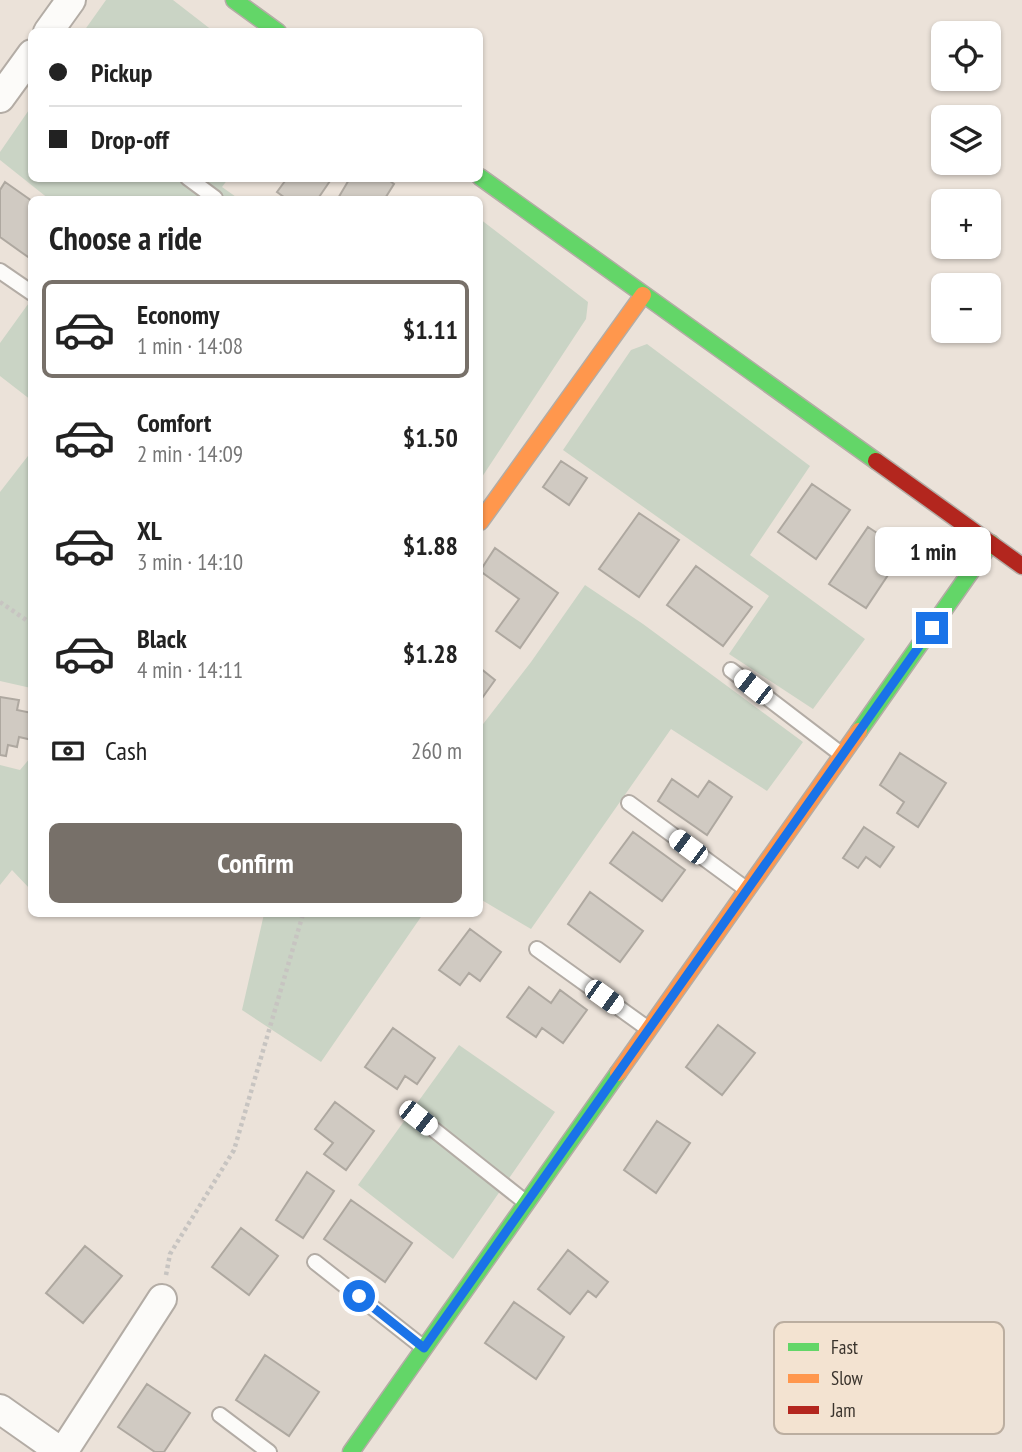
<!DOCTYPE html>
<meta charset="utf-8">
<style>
body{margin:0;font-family:"PT Sans Narrow",sans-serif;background:#f2f2f2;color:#222;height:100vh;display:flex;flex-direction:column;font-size:26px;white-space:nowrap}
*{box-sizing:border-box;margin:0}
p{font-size:23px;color:#767676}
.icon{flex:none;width:38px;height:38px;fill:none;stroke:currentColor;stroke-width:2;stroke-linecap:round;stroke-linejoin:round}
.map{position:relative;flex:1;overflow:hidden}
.sheet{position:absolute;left:28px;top:196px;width:455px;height:721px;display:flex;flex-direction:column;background:#fff;border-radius:10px;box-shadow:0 2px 5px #0004}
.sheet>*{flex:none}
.top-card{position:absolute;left:28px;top:28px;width:455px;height:154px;border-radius:10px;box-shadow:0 2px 5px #0004;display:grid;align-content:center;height:154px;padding:0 21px;background:#fff}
.controls{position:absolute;left:931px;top:21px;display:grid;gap:14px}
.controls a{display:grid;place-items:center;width:70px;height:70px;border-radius:10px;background:#fff;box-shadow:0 2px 5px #0004;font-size:35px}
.end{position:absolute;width:32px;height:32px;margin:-16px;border:9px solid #1a73e8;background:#fff;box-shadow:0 0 0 4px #fff}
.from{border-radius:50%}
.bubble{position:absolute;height:49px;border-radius:10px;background:#fff;box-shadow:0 2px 5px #0004;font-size:23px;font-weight:800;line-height:49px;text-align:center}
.car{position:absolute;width:21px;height:42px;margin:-21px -10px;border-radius:9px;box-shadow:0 0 5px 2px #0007;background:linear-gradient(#fff 24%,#345 0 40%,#fff 0 76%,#345 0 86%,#fff 0)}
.top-card b{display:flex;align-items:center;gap:24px;height:66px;font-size:26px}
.top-card b+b{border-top:2px solid #e0e0e0}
.top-card i{width:18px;height:18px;background:#222}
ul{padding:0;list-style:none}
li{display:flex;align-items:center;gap:21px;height:98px;margin:0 14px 10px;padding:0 7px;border:4px solid transparent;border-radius:10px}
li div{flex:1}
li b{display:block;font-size:26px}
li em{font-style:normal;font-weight:800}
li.active{border-color:#777069}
li>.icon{width:63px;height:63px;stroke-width:1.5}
h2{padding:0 21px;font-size:32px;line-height:84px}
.pay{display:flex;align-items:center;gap:18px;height:77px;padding:0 21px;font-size:26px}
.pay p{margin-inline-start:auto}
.button{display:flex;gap:14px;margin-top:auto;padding:14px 21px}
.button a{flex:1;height:80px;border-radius:10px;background:#777069;color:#fff;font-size:28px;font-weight:800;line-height:80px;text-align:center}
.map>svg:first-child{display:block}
</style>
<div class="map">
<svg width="1022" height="1452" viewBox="0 0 1022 1452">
<rect width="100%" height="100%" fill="#ebe2d9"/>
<path fill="#cad4c5" d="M 106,0 L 173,0 L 213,31 L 84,31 Z
M 31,107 L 32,178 L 228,179 L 222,187 L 239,199 L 49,199 L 0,160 L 0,152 Z
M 480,219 L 588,302 L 586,319 L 480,480 Z
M 31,300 L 31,400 L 0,376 L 0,343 Z
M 647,344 L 810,466 L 750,555 L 865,639 L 813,709 L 729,654 L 769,596 L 563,450 L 631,350 Z
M 31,452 L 31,688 L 0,681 L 0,492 Z
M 585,585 L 643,624 L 803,742 L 767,791 L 671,729 L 531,929 L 480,899 L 480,728 L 531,662 Z
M 31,757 L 32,888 L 30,889 L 12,870 L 0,885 L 0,765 L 20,770 Z
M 264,914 L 423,914 L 321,1062 L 242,1010 Z
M 459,1045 L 555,1112 L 453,1259 L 358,1185 Z"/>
<path fill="#d0cac2" stroke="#aea8a0" stroke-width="2" d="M 281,178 L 332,178 L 317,200 L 288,200 L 277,192 L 285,181 Z
M 350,178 L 386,178 L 394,184 L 384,200 L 337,200 Z
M 5,182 L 32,201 L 32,252 L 28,257 L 0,237 L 0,190 Z
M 561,461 L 587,478 L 569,505 L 543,487 Z
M 812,484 L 850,510 L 816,559 L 778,532 Z
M 639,513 L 679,540 L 639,597 L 599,569 Z
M 868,527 L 904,551 L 866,608 L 829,584 Z
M 495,548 L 558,593 L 520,648 L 496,631 L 519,599 L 480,571 Z
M 696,566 L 752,607 L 723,646 L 667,605 Z
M 480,668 L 495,680 L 480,701 Z
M 0,697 L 19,700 L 17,710 L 32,713 L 32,740 L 19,737 L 17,747 L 8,745 L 6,756 L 0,755 Z
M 900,753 L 946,783 L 918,827 L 897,813 L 904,802 L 880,785 Z
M 672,779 L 698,797 L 709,781 L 732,797 L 707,835 L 658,801 Z
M 864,827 L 894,847 L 880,867 L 866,857 L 858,868 L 843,858 Z
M 633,832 L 685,870 L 662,901 L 610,863 Z
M 590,892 L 643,931 L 620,962 L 568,924 Z
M 470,929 L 501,952 L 480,981 L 469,973 L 460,985 L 439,970 Z
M 529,987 L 551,1003 L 560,990 L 587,1010 L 563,1043 L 542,1028 L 536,1037 L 507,1017 Z
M 718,1025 L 755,1053 L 722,1095 L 686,1067 Z
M 393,1028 L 435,1058 L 417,1084 L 405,1076 L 397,1089 L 365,1067 Z
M 335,1102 L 374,1131 L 346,1170 L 324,1154 L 333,1143 L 315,1129 Z
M 657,1121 L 690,1143 L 656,1193 L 624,1170 Z
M 307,1172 L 334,1191 L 303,1238 L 276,1220 Z
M 351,1200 L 412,1243 L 385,1282 L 324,1239 Z
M 241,1228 L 278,1256 L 249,1295 L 212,1267 Z
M 85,1246 L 122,1276 L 83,1323 L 46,1293 Z
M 568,1250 L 608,1282 L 596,1297 L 588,1291 L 570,1314 L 538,1289 Z
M 514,1302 L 564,1337 L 536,1379 L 485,1343 Z
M 265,1355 L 319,1392 L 289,1436 L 236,1400 Z
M 147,1384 L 190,1413 L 164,1452 L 155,1452 L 118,1427 Z"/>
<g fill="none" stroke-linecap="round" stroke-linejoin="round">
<defs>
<path id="lane" d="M 188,178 L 215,198
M 0,271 L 32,293
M 731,670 L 841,754
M 629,803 L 746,889
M 537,949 L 647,1028
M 418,1117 L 524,1201
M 315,1262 L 424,1348
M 220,1415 L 269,1452"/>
<path id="street" d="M 48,32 L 71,0
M 0,98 L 32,54
M 0,1409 L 61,1452
M 63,1452 L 162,1299"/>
<path id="fast" d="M 234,0 L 278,32
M 480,177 L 876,461
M 859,731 L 991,543
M 351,1452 L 618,1073"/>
<path id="slow" d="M 480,522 L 643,295
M 618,1073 L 859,731"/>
<path id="jam" d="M 876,461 L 1022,566"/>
</defs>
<use href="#lane" stroke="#b3aca5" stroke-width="18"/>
<use href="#street" stroke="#b3aca5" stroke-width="32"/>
<use href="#fast" stroke="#b3aca5" stroke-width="19"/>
<use href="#slow" stroke="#b3aca5" stroke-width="19"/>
<use href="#jam" stroke="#b3aca5" stroke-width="19"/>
<path stroke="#c7c4c1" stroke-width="4.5" stroke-dasharray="3.5 3.5" stroke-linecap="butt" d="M 0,602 L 32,624
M 166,1275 L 170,1254 L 234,1150 L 303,914"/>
<use href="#lane" stroke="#fcfbf9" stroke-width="14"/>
<use href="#street" stroke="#fcfbf9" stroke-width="28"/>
<use href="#fast" stroke="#63d668" stroke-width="16"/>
<use href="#slow" stroke="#ff974d" stroke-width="16"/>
<use href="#jam" stroke="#b3261e" stroke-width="16"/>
</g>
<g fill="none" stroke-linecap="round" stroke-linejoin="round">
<path stroke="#1a73e8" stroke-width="9" d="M 359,1296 L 424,1348 L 932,628"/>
</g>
<rect x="774" y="1322" width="230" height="112" rx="10" fill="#f3e3d1" stroke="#bbaea0" stroke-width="2"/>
<rect x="788" y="1343" width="31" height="8" fill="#63d668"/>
<rect x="788" y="1374" width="31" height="9" fill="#ff974d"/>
<rect x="788" y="1406" width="31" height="8" fill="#b3261e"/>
<g font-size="19" fill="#39332c">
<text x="831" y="1354">Fast</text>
<text x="831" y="1385">Slow</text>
<text x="831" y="1417">Jam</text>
</g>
</svg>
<div class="controls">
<a><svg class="icon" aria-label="locate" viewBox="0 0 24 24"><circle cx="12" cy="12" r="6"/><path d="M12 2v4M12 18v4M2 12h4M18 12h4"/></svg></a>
<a><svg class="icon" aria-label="layers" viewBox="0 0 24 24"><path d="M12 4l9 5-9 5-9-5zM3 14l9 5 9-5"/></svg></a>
<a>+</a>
<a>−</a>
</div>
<i class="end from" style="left:359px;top:1296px"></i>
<i class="end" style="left:932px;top:628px"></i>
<div class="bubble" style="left:875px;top:527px;width:116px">1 min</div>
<i class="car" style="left:753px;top:687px;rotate:308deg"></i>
<i class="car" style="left:688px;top:847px;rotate:307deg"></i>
<i class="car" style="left:604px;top:997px;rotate:126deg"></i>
<i class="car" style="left:418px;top:1118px;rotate:128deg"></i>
<div class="top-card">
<b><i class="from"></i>Pickup</b>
<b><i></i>Drop-off</b>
</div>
<section class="sheet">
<h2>Choose a ride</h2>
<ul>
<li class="active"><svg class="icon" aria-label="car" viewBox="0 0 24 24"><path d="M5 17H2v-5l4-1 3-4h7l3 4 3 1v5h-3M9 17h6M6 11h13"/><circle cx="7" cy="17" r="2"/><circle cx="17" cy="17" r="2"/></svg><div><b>Economy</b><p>1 min · 14:08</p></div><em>$1.11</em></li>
<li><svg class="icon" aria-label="car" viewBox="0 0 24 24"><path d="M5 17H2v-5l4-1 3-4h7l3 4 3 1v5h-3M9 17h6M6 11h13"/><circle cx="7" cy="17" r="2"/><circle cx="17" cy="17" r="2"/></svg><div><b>Comfort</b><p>2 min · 14:09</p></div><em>$1.50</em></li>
<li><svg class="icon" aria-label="car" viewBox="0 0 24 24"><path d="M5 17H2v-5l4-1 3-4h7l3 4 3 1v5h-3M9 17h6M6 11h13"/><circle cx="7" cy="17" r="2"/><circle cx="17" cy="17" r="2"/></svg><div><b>XL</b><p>3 min · 14:10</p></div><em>$1.88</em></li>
<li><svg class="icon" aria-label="car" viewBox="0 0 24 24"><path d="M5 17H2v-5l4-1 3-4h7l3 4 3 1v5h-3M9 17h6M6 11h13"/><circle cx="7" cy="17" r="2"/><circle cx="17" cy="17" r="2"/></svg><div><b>Black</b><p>4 min · 14:11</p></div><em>$1.28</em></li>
</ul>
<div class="pay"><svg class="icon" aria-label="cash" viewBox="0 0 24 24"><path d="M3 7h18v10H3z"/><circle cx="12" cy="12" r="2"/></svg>Cash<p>260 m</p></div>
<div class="button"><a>Confirm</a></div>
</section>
</div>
